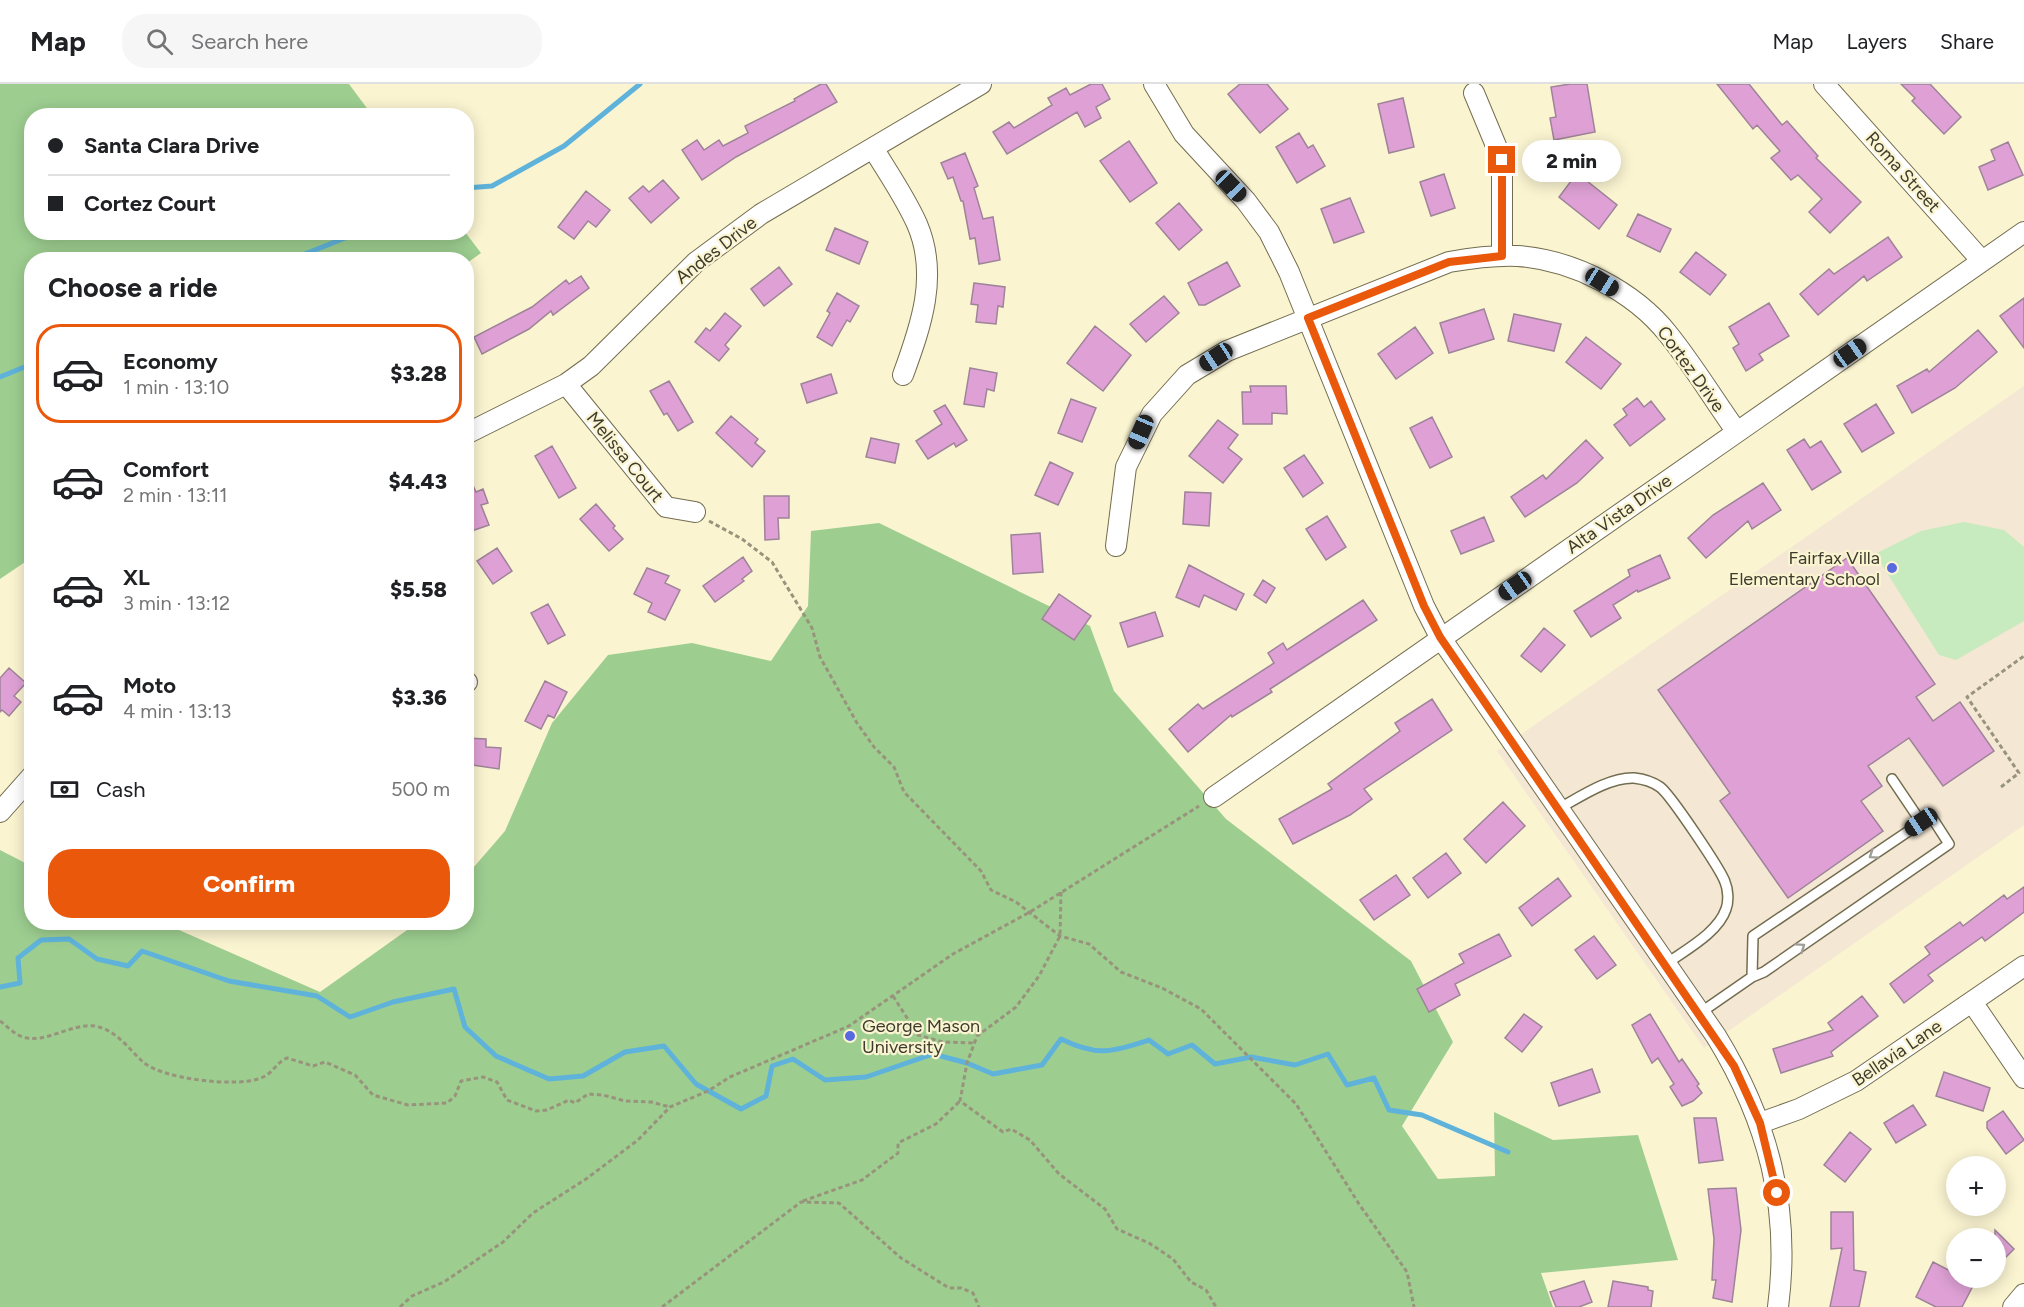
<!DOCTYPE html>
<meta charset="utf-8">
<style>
body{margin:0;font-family:Figtree,sans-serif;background:#f6f6f6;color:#202124;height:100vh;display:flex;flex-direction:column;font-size:22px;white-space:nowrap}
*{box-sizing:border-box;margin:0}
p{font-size:20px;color:#757577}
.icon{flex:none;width:33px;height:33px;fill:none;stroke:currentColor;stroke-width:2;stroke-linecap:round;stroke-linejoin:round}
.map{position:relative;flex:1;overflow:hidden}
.panel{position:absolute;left:24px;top:168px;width:450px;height:678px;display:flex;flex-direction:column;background:#fff;border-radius:24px;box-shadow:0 3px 15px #0003}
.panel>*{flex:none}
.hud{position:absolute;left:24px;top:24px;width:450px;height:132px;border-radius:24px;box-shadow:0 3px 15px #0003;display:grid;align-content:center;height:132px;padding:0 24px;background:#fff}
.tools{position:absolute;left:1946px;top:1072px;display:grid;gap:12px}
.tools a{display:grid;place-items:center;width:60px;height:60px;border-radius:50%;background:#fff;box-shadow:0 3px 15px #0003;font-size:30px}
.end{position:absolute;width:27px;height:27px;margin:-14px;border:8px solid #ea580c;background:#fff;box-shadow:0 0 0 3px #fff}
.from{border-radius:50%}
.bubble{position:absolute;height:42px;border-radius:21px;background:#fff;box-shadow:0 3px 15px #0003;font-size:20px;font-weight:800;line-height:42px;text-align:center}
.car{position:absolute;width:18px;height:36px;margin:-18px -9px;border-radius:8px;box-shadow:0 0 4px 2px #0007;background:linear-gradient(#222 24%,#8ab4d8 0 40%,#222 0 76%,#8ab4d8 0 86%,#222 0)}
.hud b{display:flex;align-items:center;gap:21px;height:57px;font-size:22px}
.hud b+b{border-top:2px solid #e0e0e0}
.hud i{width:15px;height:15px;background:#202124}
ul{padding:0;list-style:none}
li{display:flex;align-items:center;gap:18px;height:99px;margin:0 12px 9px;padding:0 12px;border:3px solid transparent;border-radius:24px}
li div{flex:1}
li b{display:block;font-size:22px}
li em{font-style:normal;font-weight:800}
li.on{border-color:#ea580c}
li>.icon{width:54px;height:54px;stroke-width:1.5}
h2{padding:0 24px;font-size:27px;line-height:72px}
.pay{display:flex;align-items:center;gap:15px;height:66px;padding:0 24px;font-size:22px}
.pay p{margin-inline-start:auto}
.cta{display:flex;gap:12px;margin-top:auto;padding:12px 24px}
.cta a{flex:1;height:69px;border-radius:24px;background:#ea580c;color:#fff;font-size:24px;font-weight:800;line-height:69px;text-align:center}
header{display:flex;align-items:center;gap:36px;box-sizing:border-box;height:84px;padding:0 30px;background:#fff;border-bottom:2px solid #e0e0e0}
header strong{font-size:28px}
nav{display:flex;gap:33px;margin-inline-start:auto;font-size:21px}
.search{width:420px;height:54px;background:#f6f6f6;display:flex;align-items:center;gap:15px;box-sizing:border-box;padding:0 21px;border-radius:24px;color:#757577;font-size:22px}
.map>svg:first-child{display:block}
</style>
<header>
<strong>Map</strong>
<div class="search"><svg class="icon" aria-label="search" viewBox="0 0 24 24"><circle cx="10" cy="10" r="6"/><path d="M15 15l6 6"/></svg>Search here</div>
<nav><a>Map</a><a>Layers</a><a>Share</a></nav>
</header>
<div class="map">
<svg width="2024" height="1223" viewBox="0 0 2024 1223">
<rect width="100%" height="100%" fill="#faf4d1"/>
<path fill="#f4e7d3" d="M 2024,302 L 2024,741 L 1704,964 L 1497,667 Z"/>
<path fill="#c8eabf" d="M 1964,438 L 2004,446 L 2024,463 L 2024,537 L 1956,576 L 1939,571 L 1875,470 L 1921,447 Z"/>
<path fill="#9dce90" d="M 0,0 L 349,0 L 372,31 L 32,32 L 32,148 L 465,148 L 481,169 L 467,179 L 466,176 L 32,176 L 31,474 L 0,495 Z
M 879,439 L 1090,542 L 1114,607 L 1226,735 L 1411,877 L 1453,958 L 1402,1042 L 1438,1095 L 1495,1092 L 1494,1028 L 1553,1056 L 1638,1051 L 1678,1176 L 1541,1189 L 1553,1223 L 0,1223 L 0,766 L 31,782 L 32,838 L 163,839 L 320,908 L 417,839 L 466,838 L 467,791 L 505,747 L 552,639 L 608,571 L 692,559 L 771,577 L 808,522 L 811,447 Z"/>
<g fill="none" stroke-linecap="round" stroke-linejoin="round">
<path stroke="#5fb3db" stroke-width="5" d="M 466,104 L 492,102 L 564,62 L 640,0
M 290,176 L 360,148
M 0,293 L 32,280
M 0,903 L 20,899 L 18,874 L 41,856 L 69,855 L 97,875 L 128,882 L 142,867 L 229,897 L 317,912 L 350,933 L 393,918 L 454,905 L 465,943 L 496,972 L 549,995 L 583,992 L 625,968 L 664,962 L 696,1000 L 741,1025 L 766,1012 L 772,982 L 793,975 L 825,996 L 866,993 L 933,970 L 967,979 L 993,990 L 1042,981 L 1061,955 C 1098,973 1111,968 1149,956 L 1168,970 L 1192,961 L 1215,980 L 1251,973 L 1295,981 L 1328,970 L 1347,1001 L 1374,994 L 1389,1026 L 1422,1031 L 1508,1068"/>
</g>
<path fill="#dfa1d5" stroke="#9e8399" stroke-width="1.5" d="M 821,0 L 826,0 L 837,18 L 736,73 L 702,96 L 682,66 L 697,56 L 704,66 L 719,56 L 723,62 L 748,49 L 745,42 L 795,17 L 794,15 Z
M 1091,0 L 1102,0 L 1110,15 L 1096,23 L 1101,34 L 1085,43 L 1077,28 L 1007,70 L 993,48 L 1009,38 L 1014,44 L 1052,21 L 1048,14 L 1066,4 L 1070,11 Z
M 1240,0 L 1267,0 L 1288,25 L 1260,49 L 1228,10 Z
M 1570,0 L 1587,0 L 1595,48 L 1554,56 L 1550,34 L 1556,33 L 1551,3 Z
M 1717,0 L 1749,0 L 1782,41 L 1787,37 L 1818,72 L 1816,74 L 1861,118 L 1830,149 L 1809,128 L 1822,115 L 1798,91 L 1791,96 L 1771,74 L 1780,67 L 1757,41 L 1753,45 Z
M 1901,0 L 1930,0 L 1961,33 L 1944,50 L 1912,17 L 1915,14 Z
M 1403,14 L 1414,63 L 1389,69 L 1378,20 Z
M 1299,49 L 1308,64 L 1313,61 L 1325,82 L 1297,99 L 1276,63 Z
M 1129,57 L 1157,99 L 1130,118 L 1100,77 Z
M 2008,58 L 2023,91 L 1988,106 L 1979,83 L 1995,76 L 1991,66 Z
M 965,69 L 978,102 L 974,104 L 983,135 L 993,133 L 1000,176 L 979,180 L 975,154 L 970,155 L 963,117 L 961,117 L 953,93 L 948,95 L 941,79 Z
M 1577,89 L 1617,121 L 1599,145 L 1559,113 Z
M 1444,90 L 1455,124 L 1431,132 L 1420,98 Z
M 663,96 L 679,114 L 651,139 L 629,114 L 643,102 L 649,108 Z
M 586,107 L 610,126 L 596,143 L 588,137 L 574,155 L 558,143 Z
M 1350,114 L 1364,148 L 1334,159 L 1321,125 Z
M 1179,119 L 1202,146 L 1179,166 L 1156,139 Z
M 1638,130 L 1671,145 L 1660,168 L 1627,152 Z
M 835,144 L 868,158 L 859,180 L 826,166 Z
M 1888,153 L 1902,173 L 1867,197 L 1864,192 L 1818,231 L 1800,210 L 1829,185 L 1834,190 Z
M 1696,168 L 1726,191 L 1710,211 L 1680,188 Z
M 1227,178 L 1240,202 L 1205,221 L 1199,221 L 1188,199 Z
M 779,183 L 792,200 L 764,222 L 751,205 Z
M 581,192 L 589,204 L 553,231 L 551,227 L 529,245 L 482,270 L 474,253 L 532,223 L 566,196 L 569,200 Z
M 974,199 L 1005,203 L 1003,223 L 998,222 L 996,240 L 976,238 L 978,221 L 971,220 Z
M 837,209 L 859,222 L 850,238 L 847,236 L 832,262 L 817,253 L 830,229 L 827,227 Z
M 1164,212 L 1179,229 L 1146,258 L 1130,240 Z
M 2024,214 L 2024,264 L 2000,232 Z
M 1769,219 L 1789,252 L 1759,270 L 1763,276 L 1746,287 L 1733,264 L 1739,260 L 1729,243 Z
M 1484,225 L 1494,255 L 1449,269 L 1440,239 Z
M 725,229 L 741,242 L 725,261 L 729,265 L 719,277 L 695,258 L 706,244 L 710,247 Z
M 1514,230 L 1561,240 L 1554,267 L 1508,257 Z
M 1095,242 L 1131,271 L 1103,307 L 1067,279 Z
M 1415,243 L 1433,269 L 1396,295 L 1378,270 Z
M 1978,246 L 1997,268 L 1955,304 L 1912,329 L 1897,302 L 1927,285 L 1929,288 Z
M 1586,253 L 1621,280 L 1601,305 L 1566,278 Z
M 970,284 L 997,289 L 994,307 L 987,305 L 984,323 L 964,320 Z
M 831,290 L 837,309 L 807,319 L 801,300 Z
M 669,297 L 693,338 L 678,347 L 667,329 L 664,331 L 650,307 Z
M 1250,302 L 1286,302 L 1287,330 L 1272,329 L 1272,340 L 1243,340 L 1242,308 L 1251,308 Z
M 1637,314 L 1644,323 L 1651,317 L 1665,335 L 1630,362 L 1614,341 L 1627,331 L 1623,325 Z
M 1071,315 L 1096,324 L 1082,358 L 1058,349 Z
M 1876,320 L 1894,349 L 1862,368 L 1844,340 Z
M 945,321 L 967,356 L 956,363 L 954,359 L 928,375 L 916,357 L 942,340 L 934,327 Z
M 731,332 L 758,355 L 755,359 L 765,367 L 752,383 L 716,349 Z
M 1432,333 L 1452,373 L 1430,384 L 1410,344 Z
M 1218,336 L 1238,351 L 1228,364 L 1242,375 L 1223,399 L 1189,372 Z
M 871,354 L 899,360 L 895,379 L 866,373 Z
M 1804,355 L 1810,364 L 1821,357 L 1841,388 L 1812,406 L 1787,366 Z
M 1586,356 L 1603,374 L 1577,399 L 1525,433 L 1511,413 L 1543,391 L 1546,395 Z
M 552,362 L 576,404 L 559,414 L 535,372 Z
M 1304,371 L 1323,399 L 1303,413 L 1284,384 Z
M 1050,378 L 1073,389 L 1058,421 L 1035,411 Z
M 466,386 L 476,408 L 483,405 L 488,419 L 481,421 L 489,441 L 466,449 Z
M 1763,399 L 1781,426 L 1752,445 L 1748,437 L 1706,474 L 1688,454 L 1713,431 Z
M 1185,408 L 1211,409 L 1209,442 L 1183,440 Z
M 764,412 L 789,412 L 789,434 L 778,434 L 779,455 L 765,456 Z
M 596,420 L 615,442 L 613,444 L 623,455 L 609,467 L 580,435 Z
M 1327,432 L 1346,463 L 1326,476 L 1306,445 Z
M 1484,433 L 1494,457 L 1461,470 L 1451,447 Z
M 1040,449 L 1043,488 L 1013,490 L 1011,451 Z
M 497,464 L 512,487 L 493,500 L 477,477 Z
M 1660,471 L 1670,494 L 1638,508 L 1637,506 L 1613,521 L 1621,534 L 1591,553 L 1574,527 L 1630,492 L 1628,486 Z
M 743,473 L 752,487 L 742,495 L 744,497 L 715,518 L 703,502 Z
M 1847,474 L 1935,600 L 1916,613 L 1933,637 L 1960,618 L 1994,667 L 1943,702 L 1909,654 L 1868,682 L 1882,702 L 1861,717 L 1883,747 L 1788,814 L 1720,717 L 1730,709 L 1658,606 Z
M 1189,481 L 1244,510 L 1236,526 L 1204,511 L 1199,523 L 1176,513 Z
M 647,484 L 669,492 L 665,499 L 680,506 L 665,536 L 648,528 L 652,519 L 634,510 Z
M 1263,496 L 1275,504 L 1266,519 L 1254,511 Z
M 1059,510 L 1091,532 L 1074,556 L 1042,535 Z
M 1363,516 L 1377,536 L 1270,605 L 1272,608 L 1232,633 L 1231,631 L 1188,668 L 1169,645 L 1198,620 L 1203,625 L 1274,579 L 1268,569 L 1283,559 L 1287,566 Z
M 548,520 L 565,551 L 548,560 L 531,529 Z
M 1155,528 L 1163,552 L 1128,563 L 1120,539 Z
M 1544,544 L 1565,561 L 1541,588 L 1521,572 Z
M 9,584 L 26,599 L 14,612 L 21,618 L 9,632 L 2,626 L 0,628 L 0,594 Z
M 545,597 L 567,608 L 554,634 L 548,631 L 541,645 L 525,637 Z
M 1432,615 L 1452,646 L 1364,705 L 1372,715 L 1350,731 L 1293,760 L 1279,735 L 1332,705 L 1328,700 L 1400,647 L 1395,639 Z
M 466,654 L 486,655 L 486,663 L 501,664 L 499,685 L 466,680 Z
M 1503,718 L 1525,742 L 1486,779 L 1464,755 Z
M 1446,769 L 1461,789 L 1428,814 L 1413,794 Z
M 1396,791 L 1410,811 L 1374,836 L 1360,816 Z
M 1558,794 L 1571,812 L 1532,842 L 1519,824 Z
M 2024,803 L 2024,828 L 1985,857 L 1982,853 L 1928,891 L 1933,897 L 1904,919 L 1890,900 L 1930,870 L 1925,863 L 1960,838 L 1963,842 L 2004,811 L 2007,815 Z
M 1499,850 L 1511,872 L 1455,900 L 1460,911 L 1429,928 L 1417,905 L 1464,879 L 1459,870 Z
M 1594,852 L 1616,881 L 1597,895 L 1575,866 Z
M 1862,912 L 1878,932 L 1831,968 L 1833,972 L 1781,989 L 1773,965 L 1833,946 L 1828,939 Z
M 1524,930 L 1542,943 L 1522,968 L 1505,954 Z
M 1650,930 L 1679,978 L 1682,975 L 1699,1000 L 1697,1002 L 1702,1009 L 1693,1017 L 1682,1022 L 1670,1003 L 1674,1000 L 1658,974 L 1652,979 L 1632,941 Z
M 1592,985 L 1600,1008 L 1559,1022 L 1551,999 Z
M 1944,988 L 1990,1004 L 1983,1027 L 1936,1012 Z
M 1913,1021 L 1926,1041 L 1896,1059 L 1884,1039 Z
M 2003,1027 L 2024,1056 L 2006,1070 L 1987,1044 L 1987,1038 Z
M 1694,1034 L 1716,1034 L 1723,1076 L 1699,1079 Z
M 1850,1048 L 1871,1065 L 1845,1098 L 1824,1081 Z
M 1736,1104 L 1741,1146 L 1732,1218 L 1713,1214 L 1716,1196 L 1712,1196 L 1714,1155 L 1708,1105 Z
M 1831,1128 L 1853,1128 L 1854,1186 L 1866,1188 L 1859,1223 L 1830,1223 L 1842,1164 L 1831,1165 Z
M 1995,1146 L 2014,1165 L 1995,1184 Z
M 1933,1178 L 1956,1190 L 1956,1194 L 1977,1194 L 1962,1223 L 1936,1223 L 1916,1213 Z
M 1584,1197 L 1592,1218 L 1579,1223 L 1556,1223 L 1550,1208 Z
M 1613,1197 L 1648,1203 L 1648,1206 L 1653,1207 L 1651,1223 L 1608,1223 Z"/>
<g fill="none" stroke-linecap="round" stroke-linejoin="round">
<defs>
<path id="lane" d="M 1892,695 L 1921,738
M 1558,725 C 1580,713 1609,693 1634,694 C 1643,695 1653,698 1660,703 C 1670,710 1721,786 1725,798 C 1728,805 1729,817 1726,825 C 1718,849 1685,866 1666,880
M 1700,929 L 1752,893 L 1764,888 L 1949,760 L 1931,732 L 1753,852 L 1752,893"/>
<path id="street" d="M 1154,0 L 1184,50 L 1246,117 L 1269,148 L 1289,188 L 1424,522 L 1440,553 L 1716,952 C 1768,1037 1791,1123 1778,1223
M 1824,0 L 1982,177
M 1474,9 L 1502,76 L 1502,172
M 873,64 C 888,89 905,113 917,140 C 939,191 921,242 903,291
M 566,300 L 666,423 L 695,428
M 466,350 L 566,300 L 591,282 L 696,178 L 761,130 L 981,0
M 1116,462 L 1126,383 L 1152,330 L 1187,291 L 1227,267 L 1449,178 C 1472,174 1495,171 1518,172 C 1573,176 1634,207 1668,250 C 1693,281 1714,316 1737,348
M 466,598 L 467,598
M 1214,713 L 2024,148
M 0,728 L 32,692
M 1972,918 L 2024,994
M 1760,1039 L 1799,1025 L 1856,997 L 2024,882
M 2013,1223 L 2024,1210"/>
</defs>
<use href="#lane" stroke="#736d4f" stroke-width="12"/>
<use href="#street" stroke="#736d4f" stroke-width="22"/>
<path stroke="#98947c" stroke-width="3" stroke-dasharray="4.5 3" stroke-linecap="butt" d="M 709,437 L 742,455 L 772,478 L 812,544 L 820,573 L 857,639 L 874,663 L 894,683 L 904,708 L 981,787 L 991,806 L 1016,818 L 1060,852 L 1089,860 L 1121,888 L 1162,904 L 1201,925 L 1296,1020 L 1359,1120 L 1407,1188 L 1414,1223
M 2001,703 L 2019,689 L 1967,613 L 2024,572
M 1061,808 L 1060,852 L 1039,892 L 1016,923 L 977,952 L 967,979 L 960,1017 L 1003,1048 L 1011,1045 L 1030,1056 L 1059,1090 L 1105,1125 L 1117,1145 L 1149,1159 L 1173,1175 L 1191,1198 L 1206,1206 L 1216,1223
M 893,912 L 918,951 L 943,958 L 975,959
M 0,937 C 7,942 15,951 23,953 C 46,960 71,939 95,942 C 116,946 128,964 142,977 C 160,995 234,1003 258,995 C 273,991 275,979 287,974 L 313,982 L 325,978 L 355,991 L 373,1011 L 408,1021 L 447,1019 L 455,1012 L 461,997 L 483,993 L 497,998 L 507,1016 L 536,1027 L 547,1026 L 569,1016 L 575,1019 L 588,1010 L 603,1011 L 625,1017 L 651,1018 L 670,1023
M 803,1117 L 862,1096 L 898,1069 L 898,1059 L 936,1040 L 960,1017
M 400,1223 L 412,1212 L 444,1198 L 503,1158 L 533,1129 L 586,1095 L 638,1056 L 670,1023 L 708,1007 L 730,993 L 849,942 L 953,870 L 1030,828 L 1199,722
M 662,1223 L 801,1118 L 839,1119 L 901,1174 L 949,1204 L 961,1204 L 973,1209 L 979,1223"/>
<use href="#lane" stroke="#fff" stroke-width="9"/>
<use href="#street" stroke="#fff" stroke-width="20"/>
</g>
<defs><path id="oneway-chevron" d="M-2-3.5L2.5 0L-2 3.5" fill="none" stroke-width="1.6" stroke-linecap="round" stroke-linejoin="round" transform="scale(1.5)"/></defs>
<g stroke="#9e9d96">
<use href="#oneway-chevron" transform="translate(1873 771) rotate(146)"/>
<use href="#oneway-chevron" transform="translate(1801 863) rotate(-35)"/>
</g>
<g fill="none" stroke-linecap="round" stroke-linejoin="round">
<path stroke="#ea580c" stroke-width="8" d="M 1502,76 L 1502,172 L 1449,178 L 1308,234 L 1424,522 L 1440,553 L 1734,982 L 1760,1039 L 1777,1109"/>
</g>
<g fill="#596ae1" stroke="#faf4d1" stroke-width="2">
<circle cx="1892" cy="484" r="6"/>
<circle cx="850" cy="952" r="6"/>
</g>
<g text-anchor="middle" stroke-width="4.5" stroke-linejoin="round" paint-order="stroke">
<g font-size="18" fill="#3d3b2d" stroke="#faf4d1">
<text transform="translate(1903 88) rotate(48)" y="6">Roma Street</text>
<text transform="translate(716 166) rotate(-38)" y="6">Andes Drive</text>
<text transform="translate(1691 285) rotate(54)" y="6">Cortez Drive</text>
<text transform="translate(625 373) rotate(51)" y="6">Melissa Court</text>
<text transform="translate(1619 430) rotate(-35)" y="6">Alta Vista Drive</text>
<text transform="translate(1897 969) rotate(-34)" y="6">Bellavia Lane</text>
</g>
<g font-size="18" fill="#3d3b2d" stroke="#faf4d1" text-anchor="end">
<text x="1880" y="480">Fairfax Villa<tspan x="1880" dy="21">Elementary School</tspan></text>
<text x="862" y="948" text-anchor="start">George Mason<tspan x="862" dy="21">University</tspan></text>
</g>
</g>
</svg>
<div class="tools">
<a>+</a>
<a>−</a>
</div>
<i class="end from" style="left:1777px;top:1109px"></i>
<i class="end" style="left:1502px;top:76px"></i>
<div class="bubble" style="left:1522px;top:56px;width:99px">2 min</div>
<i class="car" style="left:1231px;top:102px;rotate:136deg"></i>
<i class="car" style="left:1602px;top:198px;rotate:122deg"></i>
<i class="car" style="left:1850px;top:269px;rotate:55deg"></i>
<i class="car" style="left:1216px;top:273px;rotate:237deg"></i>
<i class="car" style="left:1141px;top:348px;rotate:203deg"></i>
<i class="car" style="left:1515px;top:502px;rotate:235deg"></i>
<i class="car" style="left:1921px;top:738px;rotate:236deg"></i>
<div class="hud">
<b><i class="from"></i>Santa Clara Drive</b>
<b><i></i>Cortez Court</b>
</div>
<section class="panel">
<h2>Choose a ride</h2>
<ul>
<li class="on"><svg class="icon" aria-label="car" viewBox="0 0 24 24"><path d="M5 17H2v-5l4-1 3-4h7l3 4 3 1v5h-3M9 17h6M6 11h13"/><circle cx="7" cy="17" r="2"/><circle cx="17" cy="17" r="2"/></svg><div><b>Economy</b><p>1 min · 13:10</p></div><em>$3.28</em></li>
<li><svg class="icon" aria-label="car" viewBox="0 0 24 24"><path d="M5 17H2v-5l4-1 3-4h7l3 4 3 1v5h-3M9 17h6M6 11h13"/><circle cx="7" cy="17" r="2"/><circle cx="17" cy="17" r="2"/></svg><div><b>Comfort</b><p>2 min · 13:11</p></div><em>$4.43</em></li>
<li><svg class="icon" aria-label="car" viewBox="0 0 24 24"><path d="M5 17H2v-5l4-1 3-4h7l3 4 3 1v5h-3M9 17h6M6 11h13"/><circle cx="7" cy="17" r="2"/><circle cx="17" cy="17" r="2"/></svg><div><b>XL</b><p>3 min · 13:12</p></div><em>$5.58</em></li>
<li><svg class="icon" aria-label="car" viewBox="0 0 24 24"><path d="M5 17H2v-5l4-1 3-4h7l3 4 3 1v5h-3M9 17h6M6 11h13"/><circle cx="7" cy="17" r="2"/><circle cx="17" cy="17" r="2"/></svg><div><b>Moto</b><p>4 min · 13:13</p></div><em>$3.36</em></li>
</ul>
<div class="pay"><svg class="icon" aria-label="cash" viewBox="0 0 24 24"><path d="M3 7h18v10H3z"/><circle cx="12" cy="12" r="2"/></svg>Cash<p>500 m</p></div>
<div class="cta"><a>Confirm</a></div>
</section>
</div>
